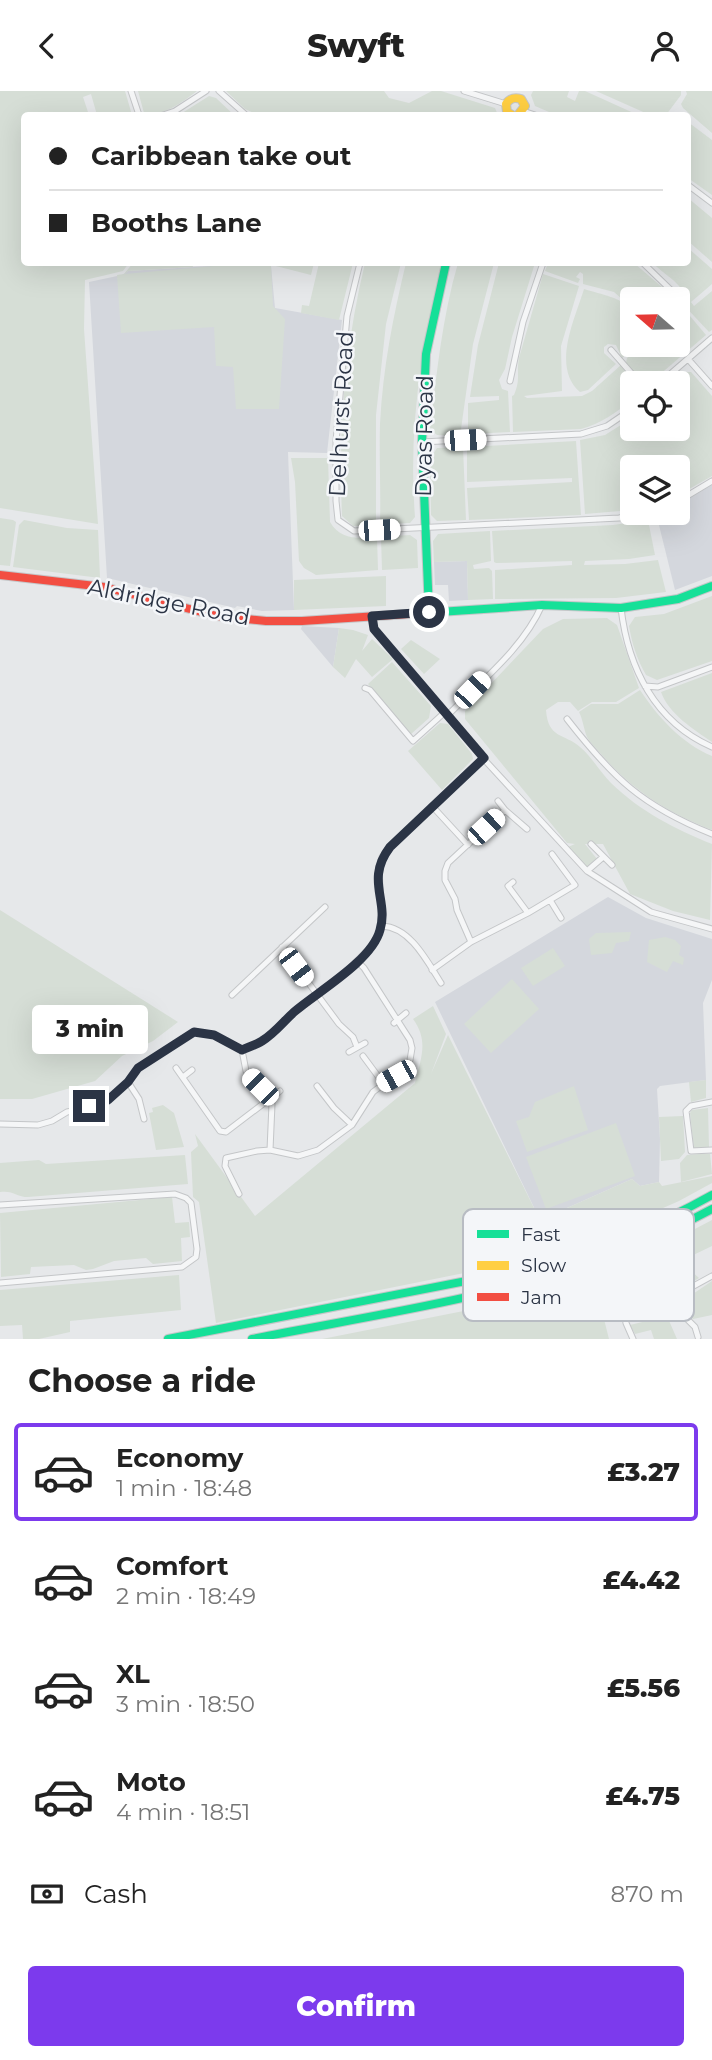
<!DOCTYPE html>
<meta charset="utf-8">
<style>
body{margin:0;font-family:Montserrat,sans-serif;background:#f2f2f2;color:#222;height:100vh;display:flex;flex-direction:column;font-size:26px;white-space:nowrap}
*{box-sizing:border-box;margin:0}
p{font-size:23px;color:#767676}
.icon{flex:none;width:38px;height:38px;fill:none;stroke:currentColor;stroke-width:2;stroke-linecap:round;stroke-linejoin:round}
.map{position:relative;height:1248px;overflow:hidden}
.side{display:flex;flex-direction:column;background:#fff;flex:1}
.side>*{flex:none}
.guide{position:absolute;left:21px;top:21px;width:670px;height:154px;border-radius:7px;box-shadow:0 7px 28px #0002;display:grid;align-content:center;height:154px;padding:0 28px;background:#fff}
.needle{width:46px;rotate:290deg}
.tools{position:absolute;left:620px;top:196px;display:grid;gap:14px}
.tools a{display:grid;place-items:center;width:70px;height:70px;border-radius:7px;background:#fff;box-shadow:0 7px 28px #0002;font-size:35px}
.end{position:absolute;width:32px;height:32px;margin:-16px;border:9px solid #2b3445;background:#fff;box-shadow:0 0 0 4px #fff}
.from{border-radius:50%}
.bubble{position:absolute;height:49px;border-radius:7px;background:#fff;box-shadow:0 7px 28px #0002;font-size:23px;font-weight:800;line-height:49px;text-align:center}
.car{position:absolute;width:21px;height:42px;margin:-21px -10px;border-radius:9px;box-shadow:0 0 5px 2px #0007;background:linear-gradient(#fff 24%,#345 0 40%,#fff 0 76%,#345 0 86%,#fff 0)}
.guide b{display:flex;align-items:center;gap:24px;height:66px;font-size:26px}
.guide b+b{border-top:2px solid #e0e0e0}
.guide i{width:18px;height:18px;background:#222}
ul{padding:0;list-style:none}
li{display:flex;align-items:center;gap:21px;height:98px;margin:0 14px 10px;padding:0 14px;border:4px solid transparent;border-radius:7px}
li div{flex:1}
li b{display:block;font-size:26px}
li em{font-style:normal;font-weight:800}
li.current{border-color:#7c3aed}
li>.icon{width:63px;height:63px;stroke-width:1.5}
h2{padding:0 28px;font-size:32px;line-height:84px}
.pay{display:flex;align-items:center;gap:18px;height:77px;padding:0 28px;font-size:26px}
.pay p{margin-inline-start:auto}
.action{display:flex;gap:14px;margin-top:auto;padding:14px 28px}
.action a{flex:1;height:80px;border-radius:7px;background:#7c3aed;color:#fff;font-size:28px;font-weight:800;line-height:80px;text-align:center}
header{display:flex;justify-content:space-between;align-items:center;height:91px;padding:0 28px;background:#fff;font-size:32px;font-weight:800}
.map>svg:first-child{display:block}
</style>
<header><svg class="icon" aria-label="back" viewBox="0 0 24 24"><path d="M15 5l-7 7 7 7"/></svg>Swyft<svg class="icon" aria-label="person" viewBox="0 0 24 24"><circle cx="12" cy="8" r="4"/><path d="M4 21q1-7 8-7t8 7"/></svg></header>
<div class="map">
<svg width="712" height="1248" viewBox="0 0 712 1248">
<rect width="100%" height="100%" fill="#e6e8ea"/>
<path fill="#d4d7dd" d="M 259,172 L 271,175 L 275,217 L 342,229 L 327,362 L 288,361 L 294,519 L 262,520 L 237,515 L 235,517 L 107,487 L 89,191 L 122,184 L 128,180 Z
M 712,390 L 712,485 L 675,499 L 656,422 L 677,422 L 677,411 Z
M 467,470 L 468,509 L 449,510 L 448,494 L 435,494 L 434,471 Z
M 302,535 L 339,537 L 333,576 L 301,538 Z
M 608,806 L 646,827 L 712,848 L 712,889 L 703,912 L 706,989 L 660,995 L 657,998 L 660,1048 L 659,1091 L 640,1095 L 632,1088 L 540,1129 L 435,911 Z"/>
<path fill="#d6ded6" d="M 0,0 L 125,0 L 132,24 L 97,24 L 91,3 L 83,6 L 89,24 L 24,24 L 24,172 L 129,172 L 123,180 L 85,189 L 84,238 L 98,433 L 0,417 Z
M 138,0 L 197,0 C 184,10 162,27 144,22 Z
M 226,0 L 384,0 L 389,7 L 409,12 L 432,0 L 441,0 L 495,17 L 498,24 L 258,24 L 245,18 Z
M 533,0 L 569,0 L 567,6 L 575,10 L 579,0 L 585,0 L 638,24 L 556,24 L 535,15 L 531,4 Z
M 596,0 L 681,0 L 681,4 L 666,24 L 650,24 Z
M 686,0 L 712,0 L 712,42 L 683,17 L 681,13 L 687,3 Z
M 209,5 L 216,7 L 234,24 L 179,24 Z
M 688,31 L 712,49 L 712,104 L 688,87 Z
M 688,107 L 712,127 L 712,171 L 688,150 Z
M 688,157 L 712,178 L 712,193 L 691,211 L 694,215 L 712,200 L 712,239 L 709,241 L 680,210 L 684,202 C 678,190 662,182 653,172 L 688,172 Z
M 133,172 L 192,172 L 193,176 L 128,180 L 125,183 L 246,172 L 271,175 L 273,215 L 285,228 L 279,318 L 236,318 L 233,276 L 216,275 L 214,236 L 121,242 L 117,184 L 124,183 Z
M 264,172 L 314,172 L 311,184 Z
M 319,172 L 353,172 L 339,229 L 301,222 L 302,214 L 309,215 Z
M 365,172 L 401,172 L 386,233 L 376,324 L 376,434 L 353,435 L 342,425 C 338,338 345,255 365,172 Z
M 406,172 L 442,172 C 421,255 408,340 415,426 L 410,432 L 380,433 C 381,399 379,368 380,333 C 383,276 393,226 406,172 Z
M 458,172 L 494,172 L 473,253 L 460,345 L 437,344 L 430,338 C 437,281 442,227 458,172 Z
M 499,172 L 535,172 L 512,246 L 505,278 L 499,289 L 502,298 L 508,300 L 510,341 L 468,343 L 468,312 L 499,309 L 499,305 L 470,306 L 478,254 Z
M 548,172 L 634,172 L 662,196 L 665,208 L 632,208 L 632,217 L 614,201 L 583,193 L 583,183 L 580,181 L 576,186 L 580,188 L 578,192 L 545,180 Z
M 543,183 L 579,195 L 561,255 L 562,300 L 524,305 L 527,307 L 582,305 L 592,300 L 621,274 L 638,292 L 632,292 L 632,309 C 616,321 601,333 581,338 L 513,341 L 512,305 L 514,304 C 521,287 516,284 519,267 Z
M 584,198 C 628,211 632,207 632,254 L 638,254 L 622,267 L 616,254 L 608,253 L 604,256 L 604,262 L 616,273 L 588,299 L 580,301 C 551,276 575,228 584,198 Z
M 679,212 L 706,244 L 651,291 L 641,291 L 626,272 L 627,267 L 642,254 L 677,254 L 677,230 L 683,226 L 680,222 L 677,224 Z
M 681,281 L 691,281 L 712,305 L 712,385 L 677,405 L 677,376 L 632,376 L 632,419 L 585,423 L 580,349 L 605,344 L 632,327 L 632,338 L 677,338 L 677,292 L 668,292 Z
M 576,350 L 581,424 L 469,429 L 467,397 L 572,391 L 572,387 L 467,391 L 467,356 Z
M 463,356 L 466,429 L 437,430 L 431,424 L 430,368 L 437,357 Z
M 291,367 L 328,367 L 330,431 C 341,450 359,447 377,446 L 378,479 L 316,484 L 304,477 L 299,470 L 295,391 Z
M 0,427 L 13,429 L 16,431 L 10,475 L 0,474 Z
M 24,429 L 67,437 L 98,439 L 100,487 L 13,476 L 19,434 Z
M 648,429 L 655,464 L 629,468 L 585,470 L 584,474 L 625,473 L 658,469 L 666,501 L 616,507 L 495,508 L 495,479 L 572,474 L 572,470 L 496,472 L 494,471 L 492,440 L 613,434 Z
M 490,440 L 491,470 L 473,474 L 474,478 L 489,477 L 492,480 L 493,508 L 468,509 L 467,470 L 434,471 L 433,450 L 438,443 Z
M 410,444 L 417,449 L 418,477 L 382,479 L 381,446 Z
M 386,485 L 386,515 L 294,519 L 294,489 Z
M 712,505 L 712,570 L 657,589 L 646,584 C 637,568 632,553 629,535 L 635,526 L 664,523 Z
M 607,527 L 617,534 L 639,597 L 616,611 L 592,611 L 578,620 L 570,611 L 558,611 L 546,619 C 548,648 564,642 580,656 C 592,666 600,681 611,692 C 641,721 675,738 712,753 L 710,829 L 673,820 L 630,803 L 603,753 L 585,753 L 597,768 L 587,776 L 568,756 L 575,753 L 567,752 L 465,628 L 465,620 L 543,538 L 563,528 Z
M 339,537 L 353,539 L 368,544 L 362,560 L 372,548 L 393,568 L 372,586 L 356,568 L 345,587 L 333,576 Z
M 411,549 L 440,568 L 424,583 L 401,558 Z
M 392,571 L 431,615 L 429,627 L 410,644 L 368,593 Z
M 712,582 L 712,651 C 693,638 669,623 661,601 Z
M 640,599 C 658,626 681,652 712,665 L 712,739 C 668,722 632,699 601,663 C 597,658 590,652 587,646 C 584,639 583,629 579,621 L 591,613 L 618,613 Z
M 440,632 L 448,633 L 472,663 L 473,668 L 442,699 L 408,660 Z
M 0,819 L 178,931 L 153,950 L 122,965 L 95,990 L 32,1008 L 0,1008 Z
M 631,841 L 629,850 L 616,852 L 612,862 L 591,864 L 589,848 L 596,842 Z
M 665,846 L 675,849 L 681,855 L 679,864 L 684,867 L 683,874 L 673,870 L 667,881 L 647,871 L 649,849 Z
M 553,857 L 565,875 L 533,895 L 521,877 Z
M 512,888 L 539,918 L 491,962 L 464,933 Z
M 433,915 L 446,943 L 431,983 L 448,944 L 540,1129 L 632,1088 L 640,1095 L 659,1091 L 662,1095 L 712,1085 L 712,1092 L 679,1110 L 590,1149 L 499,1175 L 216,1232 L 199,1111 L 193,1106 L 191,1061 L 198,1055 L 195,1043 L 255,1125 L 415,992 C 421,967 429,950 413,928 Z
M 706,989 L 706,1007 L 691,1011 L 689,991 Z
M 574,995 L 588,1039 L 527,1061 L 516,1030 L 529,1026 L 535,1011 Z
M 163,1014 L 174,1022 L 184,1056 L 156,1059 L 149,1022 L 153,1021 L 152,1017 Z
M 708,1017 L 709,1056 L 694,1058 L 690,1022 L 692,1019 Z
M 683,1025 L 685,1061 L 679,1068 L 661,1070 L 659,1026 Z
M 616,1032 L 635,1085 L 546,1118 L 526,1066 Z
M 700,1063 L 710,1063 L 712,1083 L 681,1091 L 680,1072 L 687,1064 Z
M 185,1064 L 188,1093 L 28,1106 C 17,1106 13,1099 0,1101 L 0,1072 L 39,1069 L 46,1073 Z
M 172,1106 L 175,1132 L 189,1131 L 190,1146 L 181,1147 L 182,1170 L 153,1173 L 146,1167 L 114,1170 L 93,1178 L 86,1179 L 74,1174 L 31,1176 L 30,1183 L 1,1186 L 0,1122 Z
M 712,1129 L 712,1155 L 658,1181 L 659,1184 L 669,1178 L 673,1186 L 689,1178 L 699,1187 L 677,1200 L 603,1214 L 593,1220 L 602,1220 L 609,1248 L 322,1248 L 499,1213 L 615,1180 Z
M 179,1184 L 181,1219 L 70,1230 L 70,1241 L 39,1248 L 23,1248 L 22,1234 L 0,1235 L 0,1199 Z
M 712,1190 L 712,1224 L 693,1228 L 688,1223 L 684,1209 Z
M 667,1225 L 677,1248 L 654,1248 L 651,1239 L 635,1243 L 630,1234 Z"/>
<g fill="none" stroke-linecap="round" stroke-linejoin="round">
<defs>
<path id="street" d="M 131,0 L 139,24
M 219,0 L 246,24
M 464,0 L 506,13
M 523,20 L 535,24
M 163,24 L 175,20 L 206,0
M 688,94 L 712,112
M 360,172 L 347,225 L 336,350 L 336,410 L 338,429 L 354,440 L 619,427 L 644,422
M 643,172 L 675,203
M 611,259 L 640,292
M 688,268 L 712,295
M 510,290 L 523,231 L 543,172
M 660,292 L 712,247
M 422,351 L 581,343 L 607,335 L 632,318
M 677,411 L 712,390
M 621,517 C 628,577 655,631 712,656
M 372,525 L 374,538 L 386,554 L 481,665 L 587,780 L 651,821 L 712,838
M 645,595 L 658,596 L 712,576
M 365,597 L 370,599 L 413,650 L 444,622
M 447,625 C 479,592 523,558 542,514
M 567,628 C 613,687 642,715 712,743
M 498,710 L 505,719
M 432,715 L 468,754
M 591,753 L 612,774
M 587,780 L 602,767
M 513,791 L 508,795 L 528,822
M 550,809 L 561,827
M 382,835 C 410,836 427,870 441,892
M 471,851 L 457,819 L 455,808 L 445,789 L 445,780 L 448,772 L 505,719 L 527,738
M 282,856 L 339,933 L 353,946 L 357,956
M 432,879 L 471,851 L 528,822 L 575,794 L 552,763
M 232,904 L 325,816
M 394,932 L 406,922
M 242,959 L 246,980 L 270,1006
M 349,961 L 365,952
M 363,965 L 383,992
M 176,977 L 220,1040 L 226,1041 L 280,1000
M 183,986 L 192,979
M 128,991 L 139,1008 L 144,1028
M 317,995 L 334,1017 L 352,1034
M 712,1011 L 691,1015 L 686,1020 L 691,1060 L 712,1059
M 0,1033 L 38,1034 L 52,1030 L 67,1021 L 96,1015 L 108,1009 L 128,991 L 138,977 L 194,941 L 214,944 L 242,959 L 262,951 L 297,919 L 342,885 L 369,858 L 379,843 L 382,835 L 379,778 L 382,766 L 390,756 L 484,667
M 270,1059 L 272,1013
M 239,1103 L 225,1075 L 226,1067 L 257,1060 L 270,1059 L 298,1065 L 318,1059 L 352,1034 L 373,1001 L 405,977 L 410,969 L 412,957 L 410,949 L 364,877 L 357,870
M 0,1114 L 175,1103 L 186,1107 L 191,1112 L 197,1158 L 196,1166 L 182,1176 L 0,1192
M 679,1203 L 685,1226 L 695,1236 L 698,1246
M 623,1213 L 626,1232 L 633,1248
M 594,1222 L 623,1213 L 679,1203 L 712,1185"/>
<path id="fast" d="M 429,521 L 422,351 L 426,263 L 446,172
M 424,522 L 542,514 L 621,517 L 678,508 L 712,495
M 168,1248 L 523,1179 C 589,1161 652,1138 712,1104
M 252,1248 C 369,1225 488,1208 600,1169 C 639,1155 676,1137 712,1118"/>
<path id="slow" d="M 512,24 L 507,21 L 506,13 C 510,7 514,6 521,8 L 525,15 L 518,24"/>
<path id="jam" d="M 0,484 L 104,496 L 217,525 L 266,530 L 302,530 L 424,522"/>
</defs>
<use href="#street" stroke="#c4c6c8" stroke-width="7"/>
<use href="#fast" stroke="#c4c6c8" stroke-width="10"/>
<use href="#slow" stroke="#c4c6c8" stroke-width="10"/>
<use href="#jam" stroke="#c4c6c8" stroke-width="10"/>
<use href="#street" stroke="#f5f6f7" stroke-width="5"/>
<use href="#fast" stroke="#16e098" stroke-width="8"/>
<use href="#slow" stroke="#ffcf43" stroke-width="8"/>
<use href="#jam" stroke="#f24e42" stroke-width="8"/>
</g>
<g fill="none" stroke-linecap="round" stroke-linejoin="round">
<path stroke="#2b3445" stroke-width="9" d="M 89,1015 L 96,1015 L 108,1009 L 128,991 L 138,977 L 194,941 L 214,944 L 242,959 C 248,956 256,954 262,950 C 274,943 284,930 294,921 C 317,901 372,870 380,839 C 389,809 365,789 390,756 L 484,667 L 374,538 L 372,525 L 429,521"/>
</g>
<g text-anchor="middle" stroke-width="5" stroke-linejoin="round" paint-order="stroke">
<g font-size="23" fill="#2b3445" stroke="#f4f6f9">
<text transform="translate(341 323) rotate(-87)" y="8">Delhurst Road</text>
<text transform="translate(424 345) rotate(-89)" y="8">Dyas Road</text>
<text transform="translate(169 511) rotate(11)" y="8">Aldridge Road</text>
</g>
</g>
<rect x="463" y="1118" width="231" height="112" rx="10" fill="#f4f6f9" stroke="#b8bcc3" stroke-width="2"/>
<rect x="477" y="1139" width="32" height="8" fill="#16e098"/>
<rect x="477" y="1170" width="32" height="9" fill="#ffcf43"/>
<rect x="477" y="1202" width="32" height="8" fill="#f24e42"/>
<g font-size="19" fill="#2b3445">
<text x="521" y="1150">Fast</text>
<text x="521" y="1181">Slow</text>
<text x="521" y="1213">Jam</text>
</g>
</svg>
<div class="tools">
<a><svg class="needle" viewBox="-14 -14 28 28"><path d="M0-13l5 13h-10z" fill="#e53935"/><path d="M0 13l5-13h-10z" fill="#767676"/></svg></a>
<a><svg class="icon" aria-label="locate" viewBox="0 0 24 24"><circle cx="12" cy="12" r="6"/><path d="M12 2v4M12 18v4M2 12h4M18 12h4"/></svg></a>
<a><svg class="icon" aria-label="layers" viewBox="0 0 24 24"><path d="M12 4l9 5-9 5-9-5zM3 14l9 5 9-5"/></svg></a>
</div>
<i class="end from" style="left:429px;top:521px"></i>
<i class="end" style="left:89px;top:1015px"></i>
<div class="bubble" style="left:32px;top:914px;width:116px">3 min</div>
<i class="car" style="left:465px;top:349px;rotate:88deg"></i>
<i class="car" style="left:379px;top:439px;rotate:87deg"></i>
<i class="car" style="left:472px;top:599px;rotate:44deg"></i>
<i class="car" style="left:486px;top:736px;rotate:47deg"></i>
<i class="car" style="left:296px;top:876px;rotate:143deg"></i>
<i class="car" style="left:396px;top:985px;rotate:241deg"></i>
<i class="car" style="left:260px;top:996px;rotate:315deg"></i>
<div class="guide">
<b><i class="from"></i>Caribbean take out</b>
<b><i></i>Booths Lane</b>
</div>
</div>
<section class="side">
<h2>Choose a ride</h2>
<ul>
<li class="current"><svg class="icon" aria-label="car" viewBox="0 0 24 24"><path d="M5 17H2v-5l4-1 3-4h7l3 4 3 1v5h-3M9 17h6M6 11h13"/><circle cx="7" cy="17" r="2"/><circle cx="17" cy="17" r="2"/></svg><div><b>Economy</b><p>1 min · 18:48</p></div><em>£3.27</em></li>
<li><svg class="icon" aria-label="car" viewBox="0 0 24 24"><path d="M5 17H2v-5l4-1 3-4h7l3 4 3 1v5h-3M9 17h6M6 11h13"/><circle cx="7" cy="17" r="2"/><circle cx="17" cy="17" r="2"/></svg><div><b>Comfort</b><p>2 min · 18:49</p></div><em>£4.42</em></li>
<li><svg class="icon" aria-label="car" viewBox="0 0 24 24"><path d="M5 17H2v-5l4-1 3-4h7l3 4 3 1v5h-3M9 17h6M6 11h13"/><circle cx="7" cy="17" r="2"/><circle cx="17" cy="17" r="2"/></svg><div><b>XL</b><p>3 min · 18:50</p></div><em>£5.56</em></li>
<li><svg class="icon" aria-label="car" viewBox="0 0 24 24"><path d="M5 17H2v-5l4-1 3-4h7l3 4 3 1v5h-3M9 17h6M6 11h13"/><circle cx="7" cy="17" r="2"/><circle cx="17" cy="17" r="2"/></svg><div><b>Moto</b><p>4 min · 18:51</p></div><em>£4.75</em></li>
</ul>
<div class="pay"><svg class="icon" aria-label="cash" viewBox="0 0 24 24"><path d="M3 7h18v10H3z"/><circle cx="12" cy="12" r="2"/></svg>Cash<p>870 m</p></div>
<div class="action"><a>Confirm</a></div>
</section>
